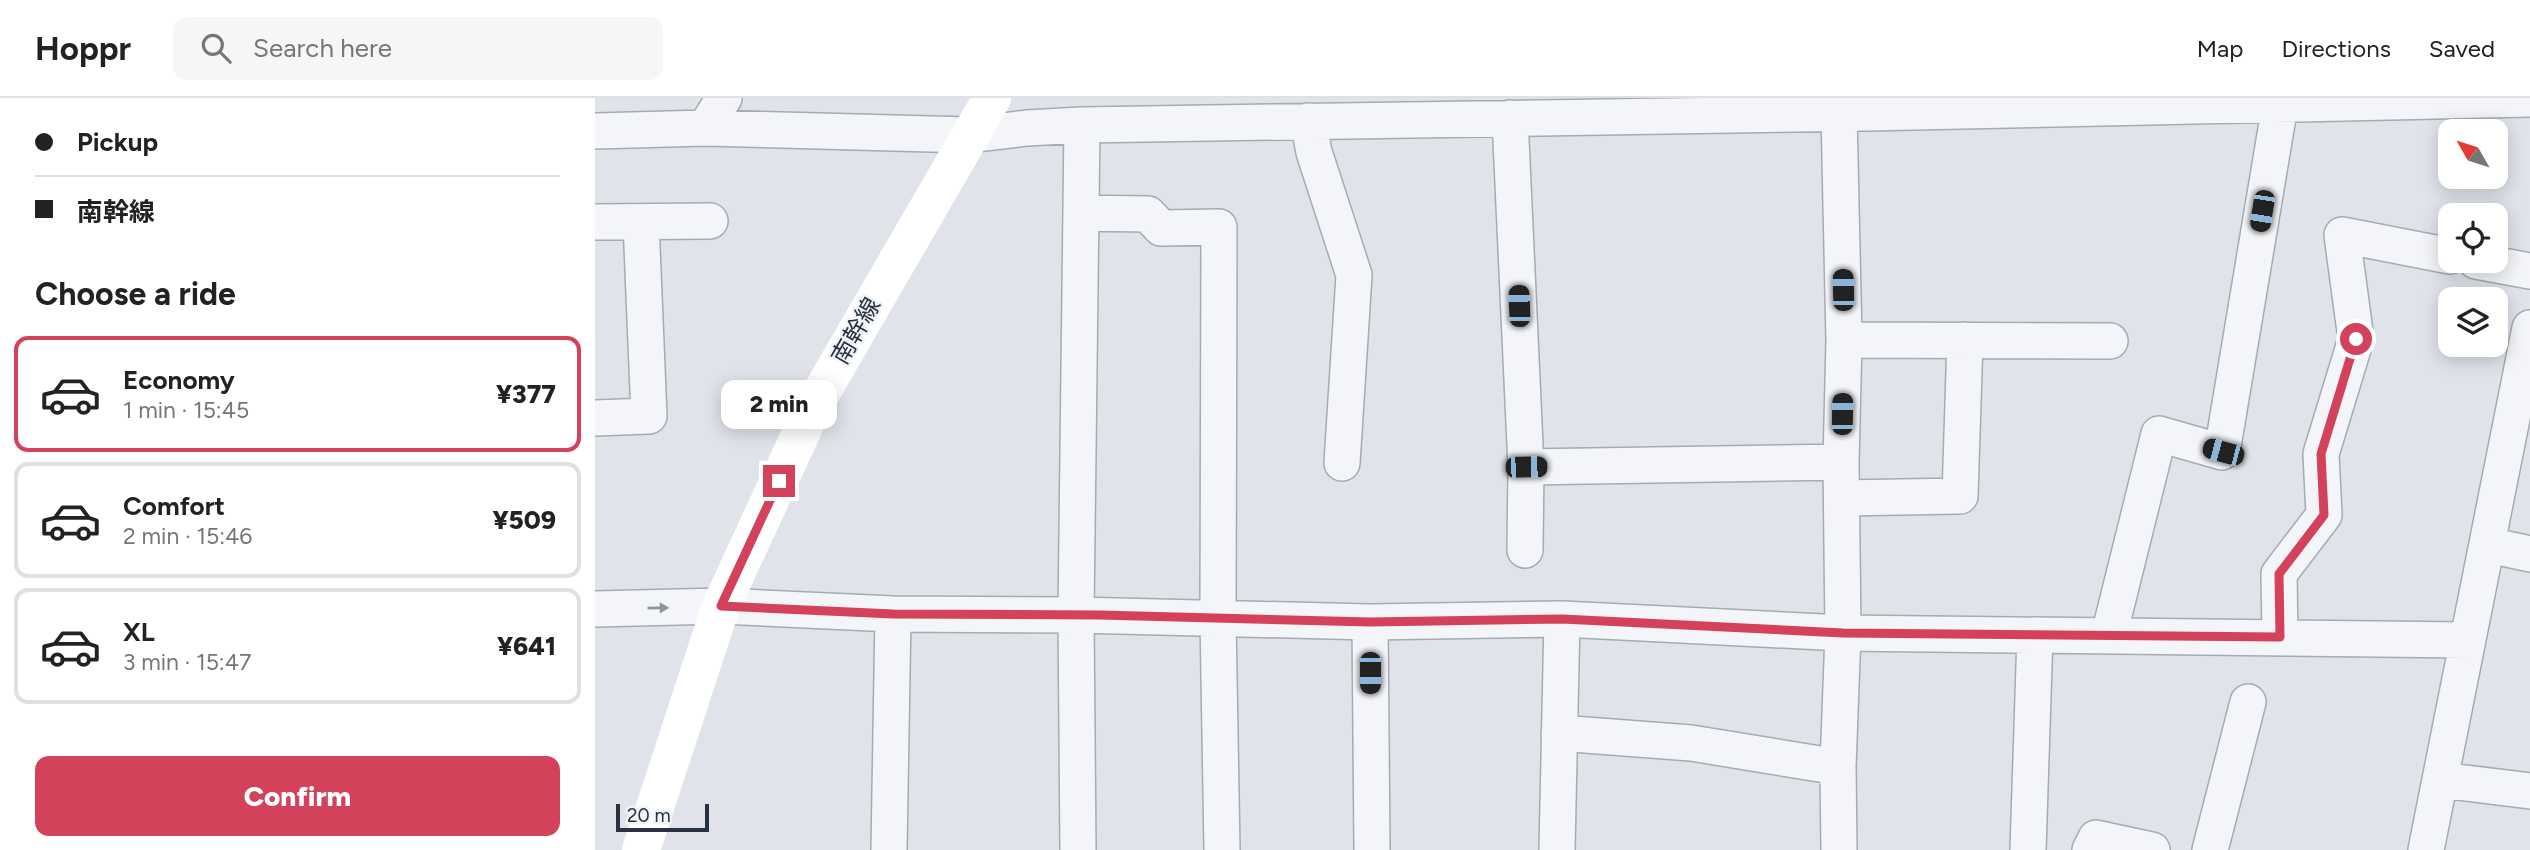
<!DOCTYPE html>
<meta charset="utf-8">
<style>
body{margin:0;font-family:Figtree,"Noto Sans JP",sans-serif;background:#f6f6f6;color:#222;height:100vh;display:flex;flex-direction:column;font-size:26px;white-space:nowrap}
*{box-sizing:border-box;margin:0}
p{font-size:23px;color:#767676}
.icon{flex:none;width:38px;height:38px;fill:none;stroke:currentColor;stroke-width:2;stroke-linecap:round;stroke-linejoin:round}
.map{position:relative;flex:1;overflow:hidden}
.drawer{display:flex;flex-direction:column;background:#fff;width:595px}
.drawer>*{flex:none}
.hud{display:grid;align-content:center;height:154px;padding:0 35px;background:#fff}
.needle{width:46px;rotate:309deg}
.controls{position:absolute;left:1843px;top:21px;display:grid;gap:14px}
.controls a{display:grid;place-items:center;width:70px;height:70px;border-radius:14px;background:#fff;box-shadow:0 4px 18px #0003;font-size:35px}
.scale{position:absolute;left:21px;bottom:18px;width:93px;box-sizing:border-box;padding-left:7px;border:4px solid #283242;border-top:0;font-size:19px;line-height:24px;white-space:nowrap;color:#283242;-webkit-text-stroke:5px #f0f3f7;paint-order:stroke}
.end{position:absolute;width:32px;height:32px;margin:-16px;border:9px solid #d3415b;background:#fff;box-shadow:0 0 0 4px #fff}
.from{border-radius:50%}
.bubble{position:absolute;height:49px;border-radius:14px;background:#fff;box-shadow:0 4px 18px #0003;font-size:23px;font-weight:800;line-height:49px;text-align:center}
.car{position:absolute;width:21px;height:42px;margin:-21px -10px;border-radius:9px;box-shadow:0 0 5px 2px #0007;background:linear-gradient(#222 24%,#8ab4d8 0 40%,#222 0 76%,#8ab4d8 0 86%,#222 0)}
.hud b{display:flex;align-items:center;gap:24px;height:66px;font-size:26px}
.hud b+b{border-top:2px solid #e0e0e0}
.hud i{width:18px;height:18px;background:#222}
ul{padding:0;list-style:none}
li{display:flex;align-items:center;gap:21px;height:116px;margin:0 14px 10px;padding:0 21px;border:4px solid #e0e0e0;border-radius:14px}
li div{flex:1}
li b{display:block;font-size:26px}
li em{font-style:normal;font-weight:800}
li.current{border-color:#d3415b}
li>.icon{width:63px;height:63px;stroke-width:1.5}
h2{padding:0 35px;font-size:32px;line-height:84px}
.action{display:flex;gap:14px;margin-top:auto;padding:14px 35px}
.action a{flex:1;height:80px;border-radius:14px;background:#d3415b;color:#fff;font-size:28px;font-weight:800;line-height:80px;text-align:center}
header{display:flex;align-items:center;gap:42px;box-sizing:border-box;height:98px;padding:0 35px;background:#fff;border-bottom:2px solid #e0e0e0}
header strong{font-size:33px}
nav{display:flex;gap:38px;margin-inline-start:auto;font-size:24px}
.search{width:490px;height:63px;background:#f6f6f6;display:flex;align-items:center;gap:18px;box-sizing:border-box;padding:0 24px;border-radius:14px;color:#767676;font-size:26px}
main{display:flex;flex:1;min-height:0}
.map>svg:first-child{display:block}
</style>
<header>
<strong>Hoppr</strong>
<div class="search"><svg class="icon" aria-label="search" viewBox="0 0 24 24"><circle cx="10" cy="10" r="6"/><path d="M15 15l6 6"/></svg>Search here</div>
<nav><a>Map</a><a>Directions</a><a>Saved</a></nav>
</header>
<main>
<section class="drawer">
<div class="hud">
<b><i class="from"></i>Pickup</b>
<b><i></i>南幹線</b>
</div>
<h2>Choose a ride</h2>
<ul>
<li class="current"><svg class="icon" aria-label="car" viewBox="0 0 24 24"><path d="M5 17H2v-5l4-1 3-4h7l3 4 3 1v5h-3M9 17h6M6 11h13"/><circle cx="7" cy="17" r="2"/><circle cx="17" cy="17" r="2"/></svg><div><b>Economy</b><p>1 min · 15:45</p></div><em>¥377</em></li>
<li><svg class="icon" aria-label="car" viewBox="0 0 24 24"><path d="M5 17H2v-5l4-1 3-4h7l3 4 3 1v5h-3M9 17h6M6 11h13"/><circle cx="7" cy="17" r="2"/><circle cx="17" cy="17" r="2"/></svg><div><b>Comfort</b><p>2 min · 15:46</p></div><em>¥509</em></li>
<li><svg class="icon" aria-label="car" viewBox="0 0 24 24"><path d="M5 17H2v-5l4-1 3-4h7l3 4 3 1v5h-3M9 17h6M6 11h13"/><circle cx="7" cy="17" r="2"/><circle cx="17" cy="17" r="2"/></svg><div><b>XL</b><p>3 min · 15:47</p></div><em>¥641</em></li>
</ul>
<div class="action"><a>Confirm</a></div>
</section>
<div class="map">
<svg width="1935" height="752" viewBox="0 0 1935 752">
<rect width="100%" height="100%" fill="#e0e4ea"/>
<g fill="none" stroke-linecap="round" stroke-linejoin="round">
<defs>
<path id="minor" d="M 915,20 L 931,369 L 930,452
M 713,23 L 719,54 L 759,177 L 747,365
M 487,27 L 1272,15 L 1935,1
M 110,30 L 129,0
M 0,33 L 110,30 L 374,37 L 432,30 L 487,27 L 481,517 L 483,752
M 486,115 L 553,116 L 566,130 L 624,129 L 623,520 L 627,752
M 0,124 L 115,123
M 1881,163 L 1935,173
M 1249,242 L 1515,243
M 0,320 L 54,318 L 46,124
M 931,369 L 1246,364
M 1247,400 L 1365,398 L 1370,242
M 1893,447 L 1935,456
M 0,511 L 126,508 L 298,516 L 481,517 L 775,524 L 967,521 L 1248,535 L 1873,542
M 775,524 L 777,752
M 1514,537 L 1564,336 L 1627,354 L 1685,7
M 1685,539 L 1684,476 L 1729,417 L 1726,356 L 1761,241 L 1747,137 L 1855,158
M 964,635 L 1096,645 L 1243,669
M 1846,682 L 1935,693
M 294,752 L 298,516
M 962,752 L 967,521
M 1244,752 L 1243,669 L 1248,535 L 1246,364 L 1249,242 L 1244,16
M 1433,752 L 1440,537
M 1495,752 L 1501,740 L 1557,752
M 1615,752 L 1653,604
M 1831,752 L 1935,230"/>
</defs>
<use href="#minor" stroke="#a5abb4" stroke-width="38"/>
<use href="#minor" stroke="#f3f5f8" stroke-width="35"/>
<path stroke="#fff" stroke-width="38" d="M 46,752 L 126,508 L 219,307 L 397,0"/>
</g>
<defs><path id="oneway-solid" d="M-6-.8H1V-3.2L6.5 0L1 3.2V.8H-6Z" transform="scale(1.75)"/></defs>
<use fill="#8e949d" href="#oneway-solid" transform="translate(63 510) rotate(-1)"/>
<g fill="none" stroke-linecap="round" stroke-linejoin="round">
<path stroke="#d3415b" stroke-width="9" d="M 184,383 L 126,508 L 298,516 L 505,517 L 775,524 L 967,521 L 1248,535 L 1685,539 L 1684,476 L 1729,417 L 1726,356 L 1761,241"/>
</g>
<g text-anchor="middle" stroke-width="5" stroke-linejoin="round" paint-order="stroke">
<g font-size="24" fill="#283242" stroke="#f0f3f7">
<text transform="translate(261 233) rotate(-60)" y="8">南幹線</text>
</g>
</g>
</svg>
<div class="controls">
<a><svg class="needle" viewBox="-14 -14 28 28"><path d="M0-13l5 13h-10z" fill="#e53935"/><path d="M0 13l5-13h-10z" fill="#767676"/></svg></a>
<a><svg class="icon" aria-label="locate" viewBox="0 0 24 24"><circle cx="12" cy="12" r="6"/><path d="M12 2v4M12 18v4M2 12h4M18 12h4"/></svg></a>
<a><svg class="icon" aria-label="layers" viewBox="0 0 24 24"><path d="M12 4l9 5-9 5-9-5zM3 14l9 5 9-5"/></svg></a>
</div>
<div class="scale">20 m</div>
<i class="end from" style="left:1761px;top:241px"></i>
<i class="end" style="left:184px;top:383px"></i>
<div class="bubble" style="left:126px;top:282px;width:116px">2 min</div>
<i class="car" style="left:1667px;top:113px;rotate:189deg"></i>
<i class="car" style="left:1248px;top:192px;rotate:359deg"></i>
<i class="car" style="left:924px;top:208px;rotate:358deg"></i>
<i class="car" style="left:1247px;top:316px;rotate:1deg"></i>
<i class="car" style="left:1628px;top:354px;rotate:285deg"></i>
<i class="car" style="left:931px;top:369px;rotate:89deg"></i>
<i class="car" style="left:775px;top:575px;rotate:180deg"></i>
</div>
</main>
